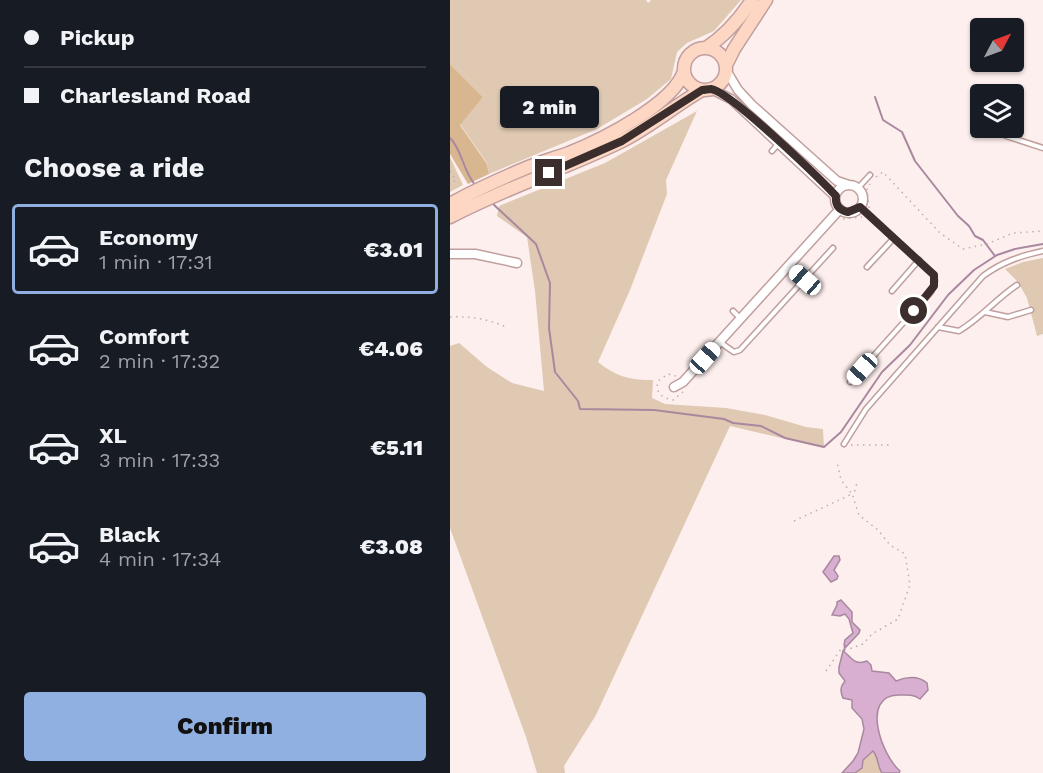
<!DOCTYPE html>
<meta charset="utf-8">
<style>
body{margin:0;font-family:"Work Sans",sans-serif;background:#242831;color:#f1f3f6;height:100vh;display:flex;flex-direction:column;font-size:22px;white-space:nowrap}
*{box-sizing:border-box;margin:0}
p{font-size:20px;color:#9ea1a6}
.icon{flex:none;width:33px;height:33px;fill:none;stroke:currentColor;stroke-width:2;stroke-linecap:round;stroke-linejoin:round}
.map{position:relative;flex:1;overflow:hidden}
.side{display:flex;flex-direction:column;background:#171b24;width:450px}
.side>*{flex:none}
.hud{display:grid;align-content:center;height:132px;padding:0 24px;background:#171b24}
.needle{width:39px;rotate:49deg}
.buttons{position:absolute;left:520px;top:18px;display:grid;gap:12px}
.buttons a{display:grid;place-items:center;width:54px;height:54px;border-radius:6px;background:#171b24;box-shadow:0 2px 4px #0004;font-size:30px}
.end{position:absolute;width:27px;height:27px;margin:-14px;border:8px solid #3b2e2d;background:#fff;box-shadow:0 0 0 3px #fff}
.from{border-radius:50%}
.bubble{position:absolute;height:42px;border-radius:6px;background:#171b24;box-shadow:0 2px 4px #0004;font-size:20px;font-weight:800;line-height:42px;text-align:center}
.car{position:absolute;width:18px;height:36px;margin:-18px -9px;border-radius:8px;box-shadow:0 0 4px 2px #0007;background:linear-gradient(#fff 24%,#345 0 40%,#fff 0 76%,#345 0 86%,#fff 0)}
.hud b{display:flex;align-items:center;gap:21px;height:57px;font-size:22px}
.hud b+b{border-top:2px solid #363941}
.hud i{width:15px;height:15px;background:#f1f3f6}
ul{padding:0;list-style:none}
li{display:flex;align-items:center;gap:18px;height:90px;margin:0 12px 9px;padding:0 12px;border:3px solid transparent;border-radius:6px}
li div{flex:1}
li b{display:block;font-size:22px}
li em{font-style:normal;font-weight:800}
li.selected{border-color:#91b0e2}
li>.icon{width:54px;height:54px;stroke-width:1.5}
h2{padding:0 24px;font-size:27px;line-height:72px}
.button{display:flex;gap:12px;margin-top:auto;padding:12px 24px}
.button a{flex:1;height:69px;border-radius:6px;background:#91b0e2;color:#111;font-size:24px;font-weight:800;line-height:69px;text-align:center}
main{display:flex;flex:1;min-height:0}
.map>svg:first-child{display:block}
</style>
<main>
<section class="side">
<div class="hud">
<b><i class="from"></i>Pickup</b>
<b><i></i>Charlesland Road</b>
</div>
<h2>Choose a ride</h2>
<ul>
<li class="selected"><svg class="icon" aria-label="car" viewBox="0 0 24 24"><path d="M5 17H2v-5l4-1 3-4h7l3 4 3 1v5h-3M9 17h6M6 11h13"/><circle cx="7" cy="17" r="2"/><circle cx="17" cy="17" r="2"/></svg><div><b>Economy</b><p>1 min · 17:31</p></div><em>€3.01</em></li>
<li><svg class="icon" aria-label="car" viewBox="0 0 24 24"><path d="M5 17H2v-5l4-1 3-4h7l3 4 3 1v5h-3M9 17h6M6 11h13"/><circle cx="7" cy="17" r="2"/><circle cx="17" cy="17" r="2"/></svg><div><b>Comfort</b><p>2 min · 17:32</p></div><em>€4.06</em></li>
<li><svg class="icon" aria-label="car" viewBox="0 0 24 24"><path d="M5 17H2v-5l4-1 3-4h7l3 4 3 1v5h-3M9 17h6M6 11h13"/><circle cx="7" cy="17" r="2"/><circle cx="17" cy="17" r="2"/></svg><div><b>XL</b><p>3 min · 17:33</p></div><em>€5.11</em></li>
<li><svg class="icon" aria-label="car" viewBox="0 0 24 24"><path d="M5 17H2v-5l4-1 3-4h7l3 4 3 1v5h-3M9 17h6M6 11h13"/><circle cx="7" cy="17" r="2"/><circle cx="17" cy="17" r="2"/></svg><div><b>Black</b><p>4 min · 17:34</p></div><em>€3.08</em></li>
</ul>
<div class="button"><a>Confirm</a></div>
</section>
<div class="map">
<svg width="593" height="773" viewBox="0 0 593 773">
<rect width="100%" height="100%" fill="#fdefee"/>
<path fill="#dfc9b2" d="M 0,0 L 196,0 L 198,3 L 201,0 L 291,0 L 264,31 L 237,43 L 227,52 L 221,79 L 197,99 L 147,129 L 39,174 L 37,163 L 10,124 L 33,97 L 0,64 Z
M 247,111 L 216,180 L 217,194 L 180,290 L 148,362 C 165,376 182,381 203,380 L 202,398 L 215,404 L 276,408 L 315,415 L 356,427 L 373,429 L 374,448 L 280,426 L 146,715 L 114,766 L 115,773 L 87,773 L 76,737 L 0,528 L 0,346 L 9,343 L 37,367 L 62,383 L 94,391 L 85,291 L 77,237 L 47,216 L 49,206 L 155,163 Z
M 0,157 L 13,185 L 0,192 Z
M 593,258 L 593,334 L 587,336 L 577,298 L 568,282 L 555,269 L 573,262 Z
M 424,751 C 428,759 427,766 432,773 L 405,773 L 413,760 Z"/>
<path fill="#d8b690" d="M 0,64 L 33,97 L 10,125 L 37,164 L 39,174 L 18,184 L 0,154 Z"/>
<path fill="#d8afd0" stroke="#a9889f" stroke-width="1.5" d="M 384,556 L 389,556 L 390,560 L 384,570 L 388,576 L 387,579 L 381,582 L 373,572 Z
M 391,600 L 402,612 L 402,622 L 410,630 L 409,633 L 396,647 L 394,645 L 395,640 L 403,633 L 399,619 L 395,614 L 390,616 L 382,615 L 387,605 L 387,602 Z
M 393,651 C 402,657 404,666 417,661 L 421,665 L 422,671 L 439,673 L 446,681 C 455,677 468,675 477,683 L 478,690 L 470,699 C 463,694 456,695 448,695 C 410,696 432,756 450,771 L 449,773 L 432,773 C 427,766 429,758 423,751 L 413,760 L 412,768 L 405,773 L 392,773 L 403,761 L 408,753 L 414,729 L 412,719 L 402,708 L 402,700 L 393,698 C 390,691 390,687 395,681 L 389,673 L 389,667 Z"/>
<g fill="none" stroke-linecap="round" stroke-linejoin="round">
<path stroke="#a9889f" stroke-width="2" d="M 425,97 L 433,120 L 452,132 L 465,161 L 508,216 L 519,226 L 525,236 L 533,240 L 545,256
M 0,138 C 12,149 13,172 26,186
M 42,203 L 86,244 L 100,283 L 99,328 L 105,372 L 128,401 L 130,409 L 204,410 L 274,419 L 283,423 L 311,426 L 335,438 L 374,447 L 391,432 L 432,372 L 460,345 L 498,295 L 524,270 L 547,255 L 565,249 L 593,244
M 394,651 L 395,646"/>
<defs>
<path id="service" d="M 556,136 L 593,148
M 322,151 L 329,143
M 408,188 L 420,175
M 340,266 L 355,280
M 417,267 L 444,238
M 442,291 L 469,260
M 283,311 L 291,319
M 535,312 L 558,317 L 581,310
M 488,327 L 509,331 C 531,318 546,299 567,285
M 271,343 L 284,352 L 290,350 L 383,248
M 400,382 L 481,292 L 485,281 L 484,275 L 410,207
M 394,444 L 416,409 L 533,276 C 552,262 570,256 593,251"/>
<path id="minor" d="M 276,70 L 288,90 L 302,105 L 387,181 L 399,185
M 261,89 L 281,99 L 385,196
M385 199a14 14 0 1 1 28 0a14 14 0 1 1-28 0Z
M 0,254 L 25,254 L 67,263
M 224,387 L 233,382 L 390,209"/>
<path id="secondary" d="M234 69a21 21 0 1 1 42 0a21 21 0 1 1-42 0Z
M 256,48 C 276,35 289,20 302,0
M 276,65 L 284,49 L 316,0
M 0,204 C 25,190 50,179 76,168 C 90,162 105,158 119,153 C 151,140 224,104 234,71
M 0,217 C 55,188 114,169 170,142 C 199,128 224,106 252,90"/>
</defs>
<use href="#service" stroke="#c09f9e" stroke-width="7"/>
<use href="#minor" stroke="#c09f9e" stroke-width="11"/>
<use href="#secondary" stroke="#c09f9e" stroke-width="15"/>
<path stroke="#bcafae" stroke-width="1.5" stroke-dasharray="1.5 4.5" stroke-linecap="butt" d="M 229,61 C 233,50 240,45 250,41
M 0,171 L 6,180 L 0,184
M 426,177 L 433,172 L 490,233 L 513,249 L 537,244 L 563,233 L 593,231
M 419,208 L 417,188 L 420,184
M 393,219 L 412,217
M 0,317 C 20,316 38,319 56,327
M 226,376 L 218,374 L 208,381 C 205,393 212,398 223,400 L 234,391
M 401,445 L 439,445
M 344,521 L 402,494 L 391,480 L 387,462
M 376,671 L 391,649 L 399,649 L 413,644 L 422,634 L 448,619 L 460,585 L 455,554 L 440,545 L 428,530 L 409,515 L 403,497 L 407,483"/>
<use href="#service" stroke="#fff" stroke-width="4"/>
<use href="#minor" stroke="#fff" stroke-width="8"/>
<use href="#secondary" stroke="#fdd7c3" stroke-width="12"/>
</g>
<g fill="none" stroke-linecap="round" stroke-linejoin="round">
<path stroke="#3b2e2d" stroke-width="8" d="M 99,173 L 172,141 L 252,90 C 255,90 258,89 261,89 C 281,92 369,178 386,196 C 385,205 389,210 398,212 L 410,207 L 484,275 L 484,286 L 464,311"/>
</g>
</svg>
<div class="buttons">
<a><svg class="needle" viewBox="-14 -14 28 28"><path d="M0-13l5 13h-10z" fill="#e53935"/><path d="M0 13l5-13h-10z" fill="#9ea1a6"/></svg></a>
<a><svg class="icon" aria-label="layers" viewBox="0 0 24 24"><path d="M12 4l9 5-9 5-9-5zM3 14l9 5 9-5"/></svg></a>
</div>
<i class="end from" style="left:464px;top:311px"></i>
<i class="end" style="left:99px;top:173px"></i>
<div class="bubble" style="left:50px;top:86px;width:99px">2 min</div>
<i class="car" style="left:355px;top:280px;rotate:311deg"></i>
<i class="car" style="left:255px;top:358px;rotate:42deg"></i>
<i class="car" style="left:412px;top:369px;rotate:222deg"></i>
</div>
</main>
